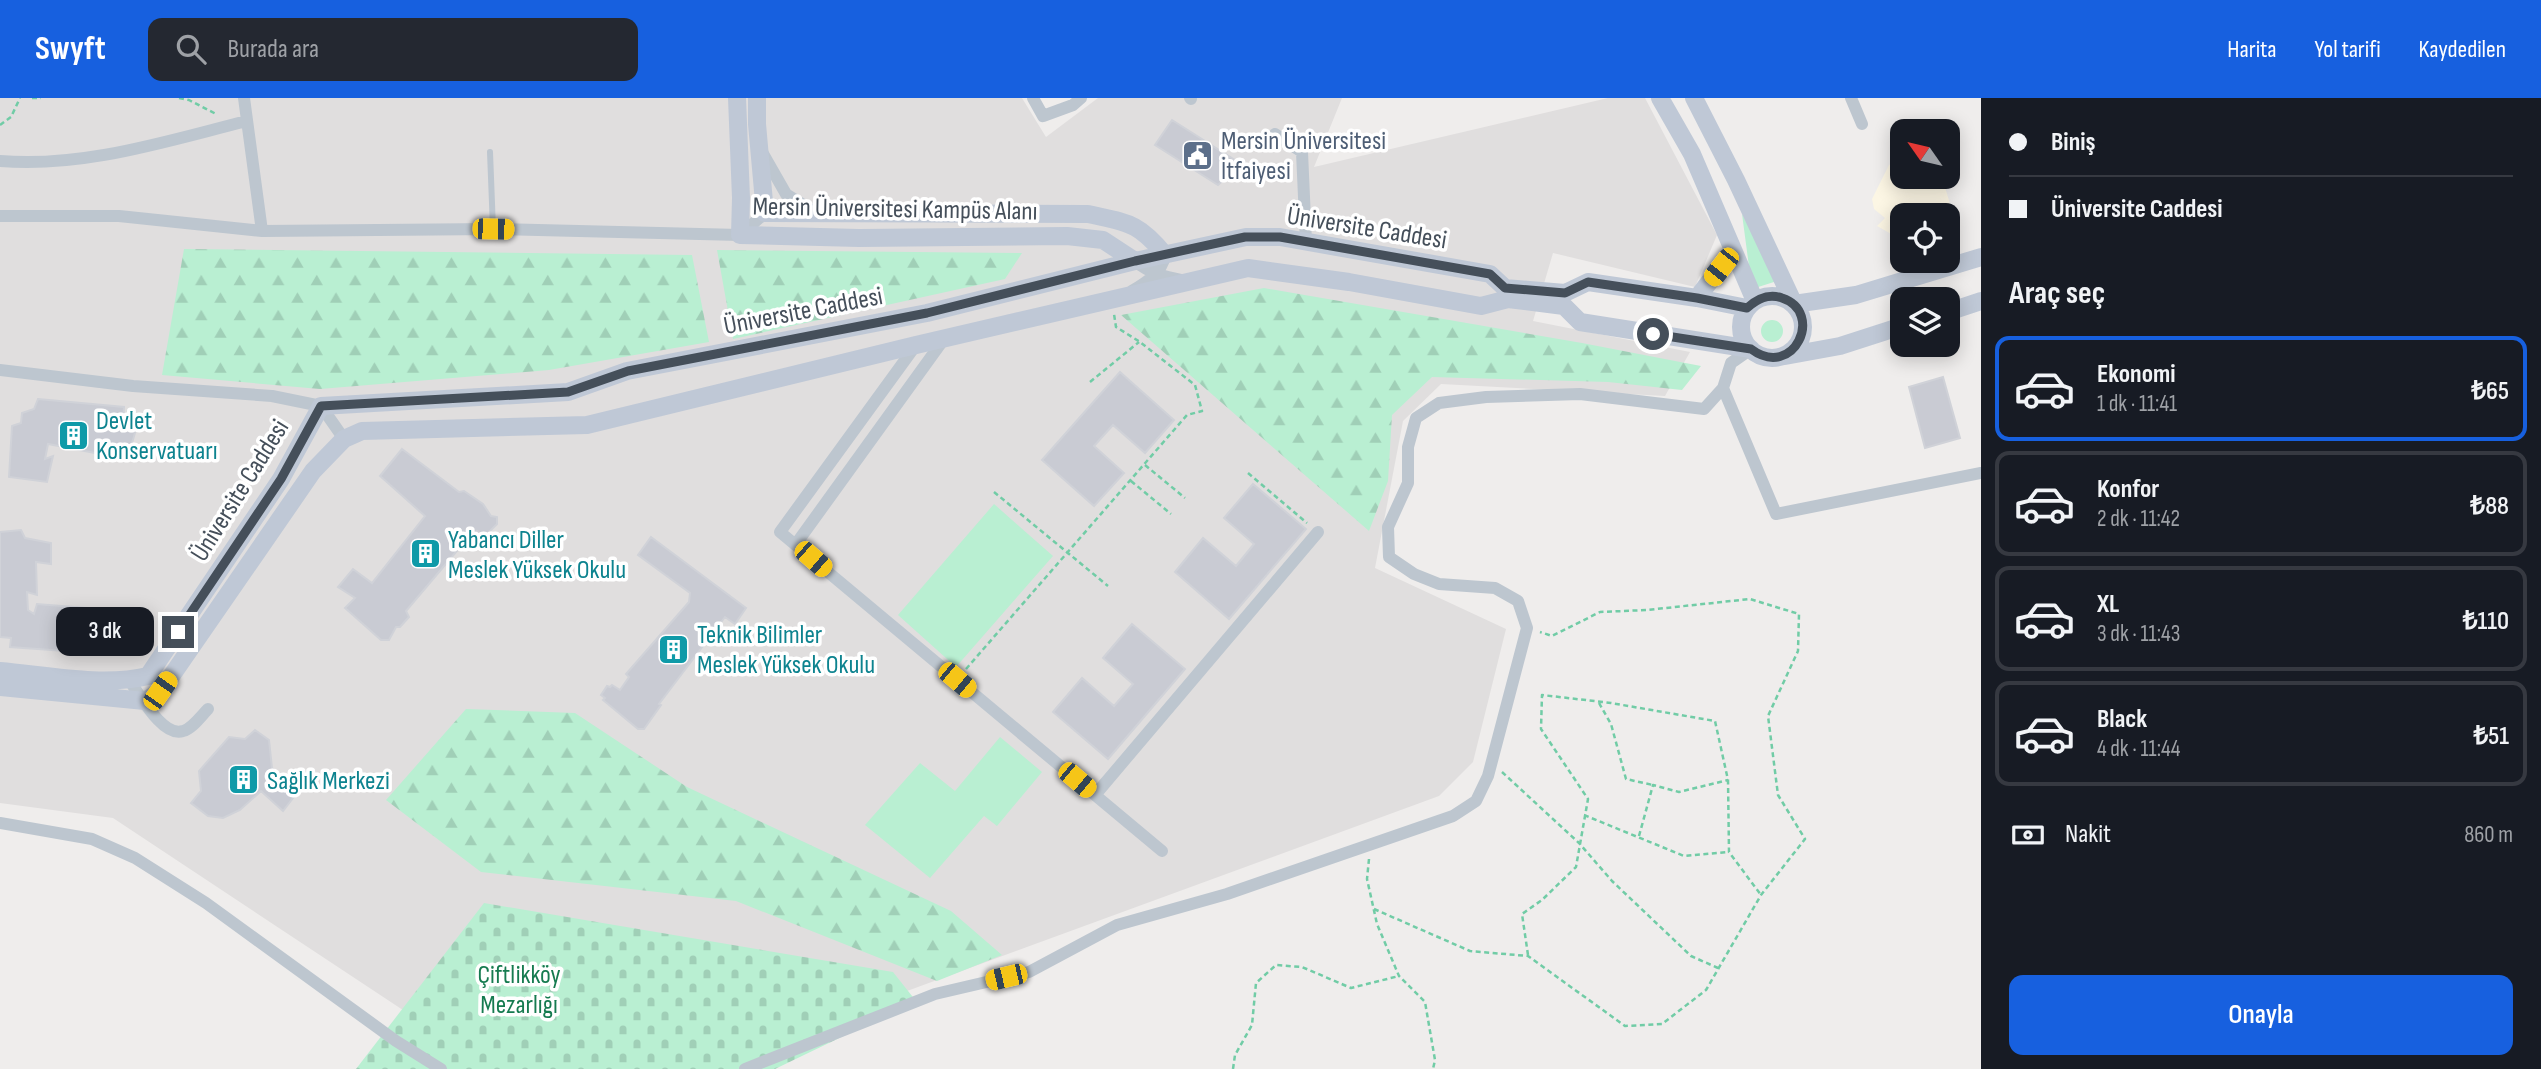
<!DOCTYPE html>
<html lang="tr">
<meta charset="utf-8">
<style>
body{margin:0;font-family:"Sofia Sans Condensed",sans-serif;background:#242831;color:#f1f3f6;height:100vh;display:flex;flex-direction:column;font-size:26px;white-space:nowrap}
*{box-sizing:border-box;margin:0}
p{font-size:23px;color:#9ea1a6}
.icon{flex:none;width:38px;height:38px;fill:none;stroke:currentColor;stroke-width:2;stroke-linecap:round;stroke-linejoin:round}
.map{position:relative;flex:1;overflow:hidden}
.sheet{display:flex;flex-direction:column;background:#171b24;width:560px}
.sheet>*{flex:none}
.hud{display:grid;align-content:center;height:154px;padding:0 28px;background:#171b24}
.needle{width:46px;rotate:304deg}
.controls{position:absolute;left:1890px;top:21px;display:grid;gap:14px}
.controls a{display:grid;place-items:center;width:70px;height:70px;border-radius:14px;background:#171b24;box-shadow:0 4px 18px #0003;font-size:35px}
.end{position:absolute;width:32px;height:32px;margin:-16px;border:9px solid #454f5a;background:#fff;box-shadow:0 0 0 4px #fff}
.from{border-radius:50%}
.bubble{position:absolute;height:49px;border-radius:14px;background:#171b24;box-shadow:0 4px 18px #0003;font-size:23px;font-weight:600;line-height:49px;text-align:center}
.car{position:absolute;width:21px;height:42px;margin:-21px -10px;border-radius:9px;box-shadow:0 0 5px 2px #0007;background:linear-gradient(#f5c518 24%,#345 0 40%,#f5c518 0 76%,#345 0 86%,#f5c518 0)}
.hud b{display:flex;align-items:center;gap:24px;height:66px;font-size:26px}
.hud b+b{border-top:2px solid #363941}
.hud i{width:18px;height:18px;background:#f1f3f6}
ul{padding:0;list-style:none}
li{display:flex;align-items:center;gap:21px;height:105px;margin:0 14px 10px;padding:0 14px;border:4px solid #363941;border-radius:14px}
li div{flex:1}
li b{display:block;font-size:26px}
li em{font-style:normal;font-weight:600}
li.active{border-color:#1760df}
li>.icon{width:63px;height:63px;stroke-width:1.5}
h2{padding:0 28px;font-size:32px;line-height:84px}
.pay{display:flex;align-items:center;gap:18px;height:77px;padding:0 28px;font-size:26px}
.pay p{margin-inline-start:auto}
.primary-button{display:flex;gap:14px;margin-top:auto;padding:14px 28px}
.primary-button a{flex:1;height:80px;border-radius:14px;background:#1760df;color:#fff;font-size:28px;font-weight:600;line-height:80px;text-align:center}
header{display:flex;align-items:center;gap:42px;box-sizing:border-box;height:98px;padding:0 35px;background:#1760df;color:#fff}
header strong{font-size:33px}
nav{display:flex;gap:38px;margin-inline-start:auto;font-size:24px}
.search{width:490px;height:63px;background:#242831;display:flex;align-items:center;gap:18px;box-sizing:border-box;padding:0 24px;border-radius:14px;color:#9ea1a6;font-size:26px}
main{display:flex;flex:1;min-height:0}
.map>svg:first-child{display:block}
</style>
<header>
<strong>Swyft</strong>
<div class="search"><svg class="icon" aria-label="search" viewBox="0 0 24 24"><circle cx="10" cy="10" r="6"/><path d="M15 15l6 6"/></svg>Burada ara</div>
<nav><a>Harita</a><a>Yol tarifi</a><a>Kaydedilen</a></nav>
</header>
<main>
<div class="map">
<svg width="1981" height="971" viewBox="0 0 1981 971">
<defs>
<pattern id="forest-firs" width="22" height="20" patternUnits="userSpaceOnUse" patternTransform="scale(1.75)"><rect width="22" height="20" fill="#b9efd2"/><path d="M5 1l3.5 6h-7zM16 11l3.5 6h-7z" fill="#a0cfb7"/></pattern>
<pattern id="cemetery-stones" width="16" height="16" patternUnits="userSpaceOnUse" patternTransform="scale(1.75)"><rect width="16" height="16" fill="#b9efd2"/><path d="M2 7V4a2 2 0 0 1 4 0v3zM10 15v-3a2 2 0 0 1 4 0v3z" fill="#a0cfb7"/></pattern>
</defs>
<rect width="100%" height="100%" fill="#efedec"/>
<path fill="#fcf6e4" d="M 1902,59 L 1902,79 L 1939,79 L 1943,82 L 1950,106 L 1945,117 L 1902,117 L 1902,142 L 1877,128 L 1885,120 L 1874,111 L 1872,101 L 1889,67 Z"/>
<path fill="#e0dede" d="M 0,0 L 1022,0 L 1046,39 L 1098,0 L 1342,0 L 1314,69 L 1608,0 L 1645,0 L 1717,137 L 1695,189 L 1553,155 L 1533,223 L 1690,254 L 1665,298 L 1441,286 L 1403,323 L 1375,470 L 1506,531 L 1473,664 L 1439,698 L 719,962 L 492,971 L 113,720 L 0,705 Z"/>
<path fill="#b9efd2" d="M 1742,116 L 1777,183 L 1752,191 Z
M1761 233a11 11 0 1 1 22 0a11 11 0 1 1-22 0Z
M 994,406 L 1053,458 L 956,569 L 898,517 Z
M 1000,639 L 1042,674 L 997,728 L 984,718 L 930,780 L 865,727 L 920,665 L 955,693 Z"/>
<path fill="url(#forest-firs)" d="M 184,151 L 692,157 L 709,244 L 549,272 L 320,291 L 162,277 Z
M 717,152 L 1022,155 L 1005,181 L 733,241 Z
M 1264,190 L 1582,245 L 1701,268 L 1682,292 L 1608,284 L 1432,279 L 1392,317 L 1388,383 L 1369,433 L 1121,217 Z
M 466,611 L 575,615 L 687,689 L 951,813 L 1002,857 L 937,883 L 736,803 L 481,774 L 386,702 Z"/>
<path fill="url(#cemetery-stones)" d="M 484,805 L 893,874 L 916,903 L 775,971 L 356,971 Z"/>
<path fill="#c9cbd3" stroke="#d0d2d8" stroke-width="2" d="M 1172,22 L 1241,66 L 1218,87 L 1155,47 Z
M 1120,274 L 1174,322 L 1145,355 L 1113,327 L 1094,348 L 1124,375 L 1094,408 L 1042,362 Z
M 1943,279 L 1960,340 L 1925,350 L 1909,289 Z
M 38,301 L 124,309 L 123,330 L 137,328 L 132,345 L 119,357 L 100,356 L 48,346 L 45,361 L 53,358 L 47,384 L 9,379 L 12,328 L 21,325 L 22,315 L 34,311 Z
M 402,351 L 459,394 L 464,393 L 483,406 L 491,418 L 497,419 L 497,426 L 484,439 L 477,433 L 472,440 L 467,441 L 406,513 L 409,519 L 400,529 L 396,529 L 389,542 L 381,542 L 345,510 L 355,500 L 338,489 L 353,471 L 372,485 L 425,418 L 380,378 Z
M 1253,386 L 1306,431 L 1229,521 L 1175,474 L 1203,440 L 1236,468 L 1254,446 L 1224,420 Z
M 21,432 L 25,440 L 51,445 L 51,466 L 36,464 L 37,497 L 27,494 L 28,512 L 34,516 L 37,506 L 100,511 L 112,525 L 111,540 L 98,541 L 93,555 L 10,549 L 11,540 L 0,539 L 0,434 Z
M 651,439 L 746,510 L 735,526 L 725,519 L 659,606 L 661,607 L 644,631 L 638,631 L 603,602 L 605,600 L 601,597 L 607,588 L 610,589 L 612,587 L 620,592 L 629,579 L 626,576 L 689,504 L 690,495 L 638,457 Z
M 1132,526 L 1185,571 L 1108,661 L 1053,614 L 1082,580 L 1114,608 L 1133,586 L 1103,560 Z
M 255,632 L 269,642 L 272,670 L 300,691 L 283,713 L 261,693 L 240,712 L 223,720 L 208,718 L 191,705 L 201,693 L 199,673 L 229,639 L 245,641 Z"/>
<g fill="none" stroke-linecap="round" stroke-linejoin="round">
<path stroke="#71cca6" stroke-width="2.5" stroke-dasharray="5 3.5" stroke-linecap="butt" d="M 32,0 L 41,0
M 179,0 L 189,2 L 216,16
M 0,27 L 11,19 L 20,0
M 1090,284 L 1139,244
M 1145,367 L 1185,400
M 1248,375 L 1307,425
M 1131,383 L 1171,416
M 994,394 L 1108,488
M 966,571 L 1187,317 L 1202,313 L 1195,287 L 1140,244 L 1116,229 L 1114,216
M 1599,605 L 1611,626 L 1626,681 L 1653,687
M 1502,674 L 1579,745 L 1612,783 L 1691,858 L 1718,870
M 1584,717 L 1684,758 L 1729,754
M 1639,738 L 1653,687 L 1679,694 L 1728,682
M 1369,761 L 1367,781 L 1377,826 L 1399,878 L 1425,904 L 1435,962 L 1433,971
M 1374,811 L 1470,853 L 1528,858 L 1625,928 L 1662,926 L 1706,892 L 1761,797 L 1805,741 L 1778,697 L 1768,618 L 1798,553 L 1799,516 L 1750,501 L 1647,512 L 1600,514 L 1552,538 L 1540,534
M 1528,857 L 1522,816 L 1542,802 L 1576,769 L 1588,701 L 1541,631 L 1542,597 L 1611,605 L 1715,623 L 1728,682 L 1729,754 L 1761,797
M 1233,971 L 1235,957 L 1252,927 L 1256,885 L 1276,867 L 1302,869 L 1351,890 L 1399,878"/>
<path stroke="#bdc6cf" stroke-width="6" d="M 490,54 L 493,131"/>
<path stroke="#bdc6cf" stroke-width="12" d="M 244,0 L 262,133
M 1033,0 L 1043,18 L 1073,7 L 1081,0
M 1190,0 L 1191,1
M 1851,0 L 1862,26
M 1275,36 L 1302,54 L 1306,144
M 762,54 L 786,96 L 816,115
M 0,63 C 84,70 166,43 247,23
M 0,118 L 119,118 L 262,133 L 493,131 L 740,137 L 765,115
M 1135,163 C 1150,176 1167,179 1186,183
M 1132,193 C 1147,184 1162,175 1165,157
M 916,247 L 780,434 L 1162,753
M 0,272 L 133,288 L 272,298 L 321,308 L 344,341
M 1723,290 L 1776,416 L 1981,375
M 796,446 L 944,241
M 129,582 C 140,597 163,640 183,633 C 192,631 201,618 208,611
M 1095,697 L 1318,434
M 0,725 L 92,741 L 135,760 L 206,805 L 396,943 L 441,971
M 745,971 L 935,896 L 1029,874 L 1117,827 L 1227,796 L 1453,718 L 1476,703 L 1488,678 L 1527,530 L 1518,503 L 1495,490 L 1439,486 L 1414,476 L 1389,459 L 1388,429 L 1408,385 L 1408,349 L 1416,320 L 1439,305 L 1486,299 L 1580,296 L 1704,311 L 1723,290 L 1731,265 L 1751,251"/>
<path stroke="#bfc8d6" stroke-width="18" d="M 737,0 L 741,100 L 740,137 L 859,140 L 1067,138 L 1103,142 L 1135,163
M 757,0 L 757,26 L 765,115 L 1088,116 C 1128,125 1138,124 1165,157
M 1660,0 L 1692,56 L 1755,203
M 1694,0 L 1736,82 L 1794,206 L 1856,197 L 1981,159
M1741 229a31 31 0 1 1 62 0a31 31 0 1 1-62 0Z
M 1697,200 L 1733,153
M 1948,214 L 1981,203
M 1785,258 L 1840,248 L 1902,228
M 0,573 C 46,577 103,589 148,578 L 281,381 L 321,308 L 568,294 L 627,273 L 927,215 L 1135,163 L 1246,139 L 1280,139 L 1490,176 L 1505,190 L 1565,195 L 1588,184 L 1697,200 L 1747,210
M 0,589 L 145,603 L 161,593 L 313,373 L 344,341 L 362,333 L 587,327 L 916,247 L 1248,170 L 1349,184 L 1481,208 L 1508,201 L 1564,208 L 1580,224 L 1751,251"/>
</g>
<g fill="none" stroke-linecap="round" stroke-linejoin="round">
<path stroke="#454f5a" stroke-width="9" d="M 178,534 L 281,381 L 321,308 L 568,294 L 628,273 L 927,215 L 1135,163 L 1245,139 L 1280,139 L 1490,176 L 1505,190 L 1565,195 L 1588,184 L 1697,200 L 1747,210 C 1757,201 1768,195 1782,200 C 1825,214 1794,283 1751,251 L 1653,236"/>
</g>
<defs>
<symbol id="civic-square" viewBox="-11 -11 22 22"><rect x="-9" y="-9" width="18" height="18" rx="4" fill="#5c6f8a" stroke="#fff"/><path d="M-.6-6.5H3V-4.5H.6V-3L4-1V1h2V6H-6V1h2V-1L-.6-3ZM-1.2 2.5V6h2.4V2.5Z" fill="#fff"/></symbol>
<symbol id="building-square" viewBox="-11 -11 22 22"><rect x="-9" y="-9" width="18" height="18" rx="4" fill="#0f9aa8" stroke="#fff"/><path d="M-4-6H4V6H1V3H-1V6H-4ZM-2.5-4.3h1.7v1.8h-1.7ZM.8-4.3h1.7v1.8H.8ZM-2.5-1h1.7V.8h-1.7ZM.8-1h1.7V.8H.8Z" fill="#fff"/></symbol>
</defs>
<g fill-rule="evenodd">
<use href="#civic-square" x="1180" y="40" width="35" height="35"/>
<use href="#building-square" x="56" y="320" width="35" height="35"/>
<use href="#building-square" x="408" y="438" width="35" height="35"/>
<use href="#building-square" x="656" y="534" width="35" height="35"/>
<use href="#building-square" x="226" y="664" width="35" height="35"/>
</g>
<g text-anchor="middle" stroke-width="7" stroke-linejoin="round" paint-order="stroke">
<g font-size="26" fill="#4e5e75" stroke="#fff" text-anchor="start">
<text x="1221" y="51">Mersin Üniversitesi<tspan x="1221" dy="30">İtfaiyesi</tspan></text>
</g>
<g font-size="26" fill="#454f5a" stroke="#fff">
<text transform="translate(895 110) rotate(1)" y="9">Mersin Üniversitesi Kampüs Alanı</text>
<text transform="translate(1367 129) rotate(9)" y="9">Üniversite Caddesi</text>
<text transform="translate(803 212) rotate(-11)" y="9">Üniversite Caddesi</text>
<text transform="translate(239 392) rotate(-58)" y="9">Üniversite Caddesi</text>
</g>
<g font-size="26" fill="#0d838f" stroke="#fff" text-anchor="start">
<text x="96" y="331">Devlet<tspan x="96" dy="30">Konservatuarı</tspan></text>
<text x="448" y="450">Yabancı Diller<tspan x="448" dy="30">Meslek Yüksek Okulu</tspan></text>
<text x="697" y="545">Teknik Bilimler<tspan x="697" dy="30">Meslek Yüksek Okulu</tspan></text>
<text x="267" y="691">Sağlık Merkezi</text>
</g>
<g font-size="26" fill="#167b50" stroke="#fff">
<text x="519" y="885">Çiftlikköy<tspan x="519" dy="30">Mezarlığı</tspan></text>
</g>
</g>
</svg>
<div class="controls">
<a><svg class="needle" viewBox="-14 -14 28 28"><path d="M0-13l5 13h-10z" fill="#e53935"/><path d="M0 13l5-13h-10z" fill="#9ea1a6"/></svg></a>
<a><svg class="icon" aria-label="locate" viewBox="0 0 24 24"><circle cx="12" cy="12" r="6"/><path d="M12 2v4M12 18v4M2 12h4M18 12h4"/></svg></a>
<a><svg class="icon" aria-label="layers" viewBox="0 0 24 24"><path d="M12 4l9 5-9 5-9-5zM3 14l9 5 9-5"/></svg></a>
</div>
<i class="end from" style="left:1653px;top:236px"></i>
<i class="end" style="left:178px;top:534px"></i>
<div class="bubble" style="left:56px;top:509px;width:98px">3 dk</div>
<i class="car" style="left:493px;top:131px;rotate:91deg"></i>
<i class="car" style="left:1721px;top:169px;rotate:218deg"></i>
<i class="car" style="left:813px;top:461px;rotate:131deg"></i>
<i class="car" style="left:957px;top:582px;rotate:130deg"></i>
<i class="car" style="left:160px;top:593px;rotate:35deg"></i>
<i class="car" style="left:1077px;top:682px;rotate:130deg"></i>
<i class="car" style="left:1006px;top:879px;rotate:257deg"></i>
</div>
<section class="sheet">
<div class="hud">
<b><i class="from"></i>Biniş</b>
<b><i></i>Üniversite Caddesi</b>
</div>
<h2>Araç seç</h2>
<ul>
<li class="active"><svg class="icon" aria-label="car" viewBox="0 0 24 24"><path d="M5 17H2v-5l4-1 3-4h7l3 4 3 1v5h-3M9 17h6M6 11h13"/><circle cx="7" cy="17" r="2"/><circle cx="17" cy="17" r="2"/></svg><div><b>Ekonomi</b><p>1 dk · 11:41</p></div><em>₺65</em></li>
<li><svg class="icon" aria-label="car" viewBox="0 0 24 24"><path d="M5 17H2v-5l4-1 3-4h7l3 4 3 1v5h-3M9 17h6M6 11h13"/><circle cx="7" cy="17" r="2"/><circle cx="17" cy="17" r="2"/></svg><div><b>Konfor</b><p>2 dk · 11:42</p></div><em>₺88</em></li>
<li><svg class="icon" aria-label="car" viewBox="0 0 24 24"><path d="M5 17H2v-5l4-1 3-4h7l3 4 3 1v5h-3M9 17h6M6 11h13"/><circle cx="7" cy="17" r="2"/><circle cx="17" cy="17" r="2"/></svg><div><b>XL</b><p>3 dk · 11:43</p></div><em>₺110</em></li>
<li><svg class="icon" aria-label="car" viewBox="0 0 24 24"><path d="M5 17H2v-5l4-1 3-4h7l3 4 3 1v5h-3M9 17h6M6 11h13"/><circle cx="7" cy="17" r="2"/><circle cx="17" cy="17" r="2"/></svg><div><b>Black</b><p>4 dk · 11:44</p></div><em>₺51</em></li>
</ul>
<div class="pay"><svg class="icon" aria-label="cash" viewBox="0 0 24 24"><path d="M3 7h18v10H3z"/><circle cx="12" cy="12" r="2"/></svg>Nakit<p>860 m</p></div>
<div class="primary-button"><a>Onayla</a></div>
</section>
</main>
